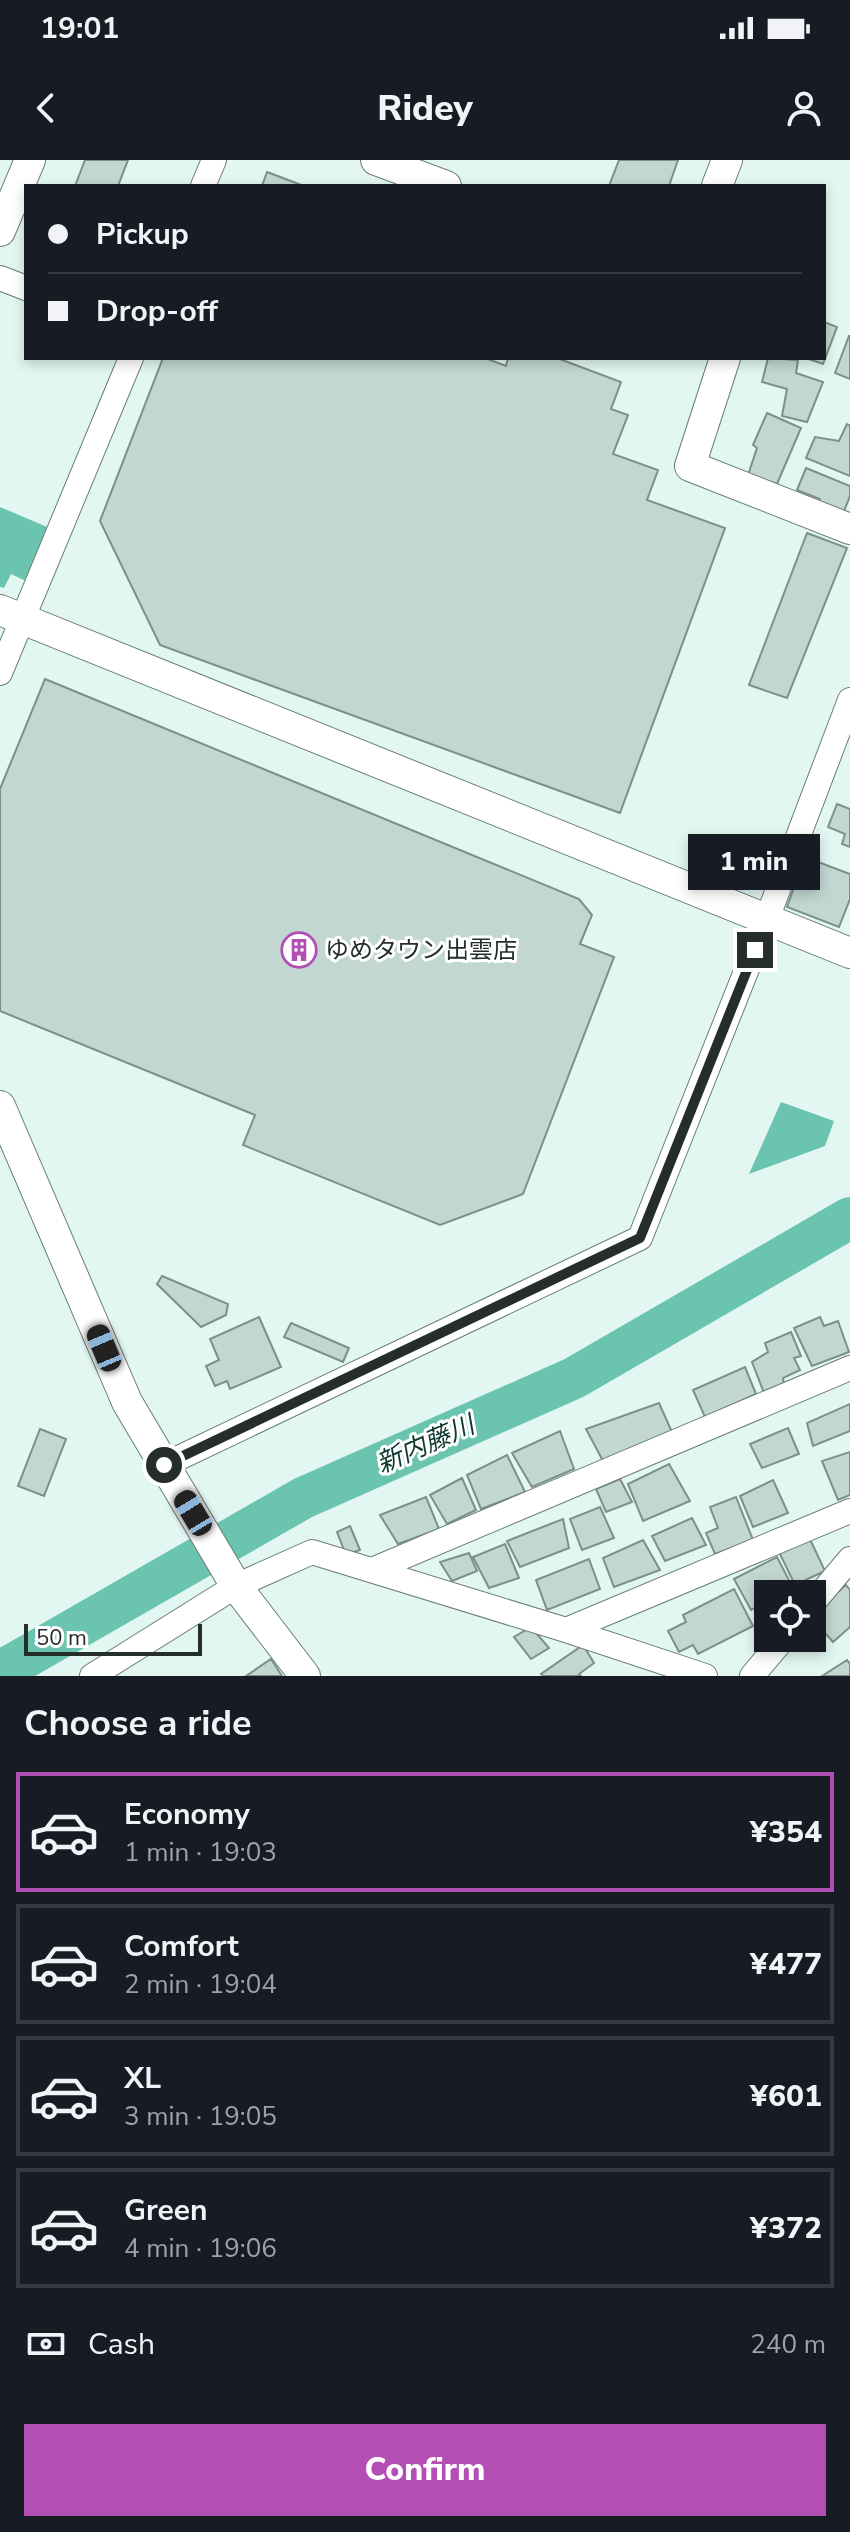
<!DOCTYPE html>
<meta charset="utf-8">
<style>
body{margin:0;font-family:"Nunito Sans","Noto Sans JP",sans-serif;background:#20242c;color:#f1f3f6;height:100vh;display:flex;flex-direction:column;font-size:30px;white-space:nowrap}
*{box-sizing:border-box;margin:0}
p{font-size:26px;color:#9ea1a6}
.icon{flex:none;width:44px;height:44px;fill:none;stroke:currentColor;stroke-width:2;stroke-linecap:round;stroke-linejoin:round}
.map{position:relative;height:1516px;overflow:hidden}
.panel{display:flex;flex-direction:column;background:#171b24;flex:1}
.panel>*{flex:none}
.hud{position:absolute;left:24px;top:24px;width:802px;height:176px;border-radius:0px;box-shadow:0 4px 12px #0003;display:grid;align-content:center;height:176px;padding:0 24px;background:#171b24}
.tools{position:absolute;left:754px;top:1420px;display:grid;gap:16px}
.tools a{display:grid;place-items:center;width:72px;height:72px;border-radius:0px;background:#171b24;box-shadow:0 4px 12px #0003;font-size:40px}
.scale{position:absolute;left:24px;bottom:20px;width:178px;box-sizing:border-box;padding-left:8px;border:4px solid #262e2c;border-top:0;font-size:22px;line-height:28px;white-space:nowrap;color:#262e2c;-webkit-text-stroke:6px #fff;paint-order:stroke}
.end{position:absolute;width:36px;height:36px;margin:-18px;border:10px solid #262e2c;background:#fff;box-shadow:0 0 0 4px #fff}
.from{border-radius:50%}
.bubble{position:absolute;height:56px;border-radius:0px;background:#171b24;box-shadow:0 4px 12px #0003;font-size:26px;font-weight:800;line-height:56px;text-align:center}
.car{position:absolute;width:24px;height:48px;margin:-24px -12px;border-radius:10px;box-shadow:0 0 6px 2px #0007;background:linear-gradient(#222 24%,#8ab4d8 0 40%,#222 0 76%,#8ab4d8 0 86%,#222 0)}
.hud b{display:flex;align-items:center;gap:28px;height:76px;font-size:30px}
.hud b+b{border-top:2px solid #363941}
.hud i{width:20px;height:20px;background:#f1f3f6}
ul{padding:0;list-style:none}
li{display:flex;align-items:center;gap:24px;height:120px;margin:0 16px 12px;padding:0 8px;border:4px solid #363941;border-radius:0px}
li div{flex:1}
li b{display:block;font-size:30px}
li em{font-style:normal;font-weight:800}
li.active{border-color:#b24eb4}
li>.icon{width:72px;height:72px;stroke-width:1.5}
h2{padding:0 24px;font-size:36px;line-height:96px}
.pay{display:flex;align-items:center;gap:20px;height:88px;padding:0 24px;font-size:30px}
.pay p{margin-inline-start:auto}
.action{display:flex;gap:16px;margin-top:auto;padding:16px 24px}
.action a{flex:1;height:92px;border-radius:0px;background:#b24eb4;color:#fff;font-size:32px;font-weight:800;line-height:92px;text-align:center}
.status{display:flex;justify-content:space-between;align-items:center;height:56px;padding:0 40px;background:#171b24;direction:ltr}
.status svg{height:22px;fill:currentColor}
header{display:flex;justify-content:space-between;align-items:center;height:104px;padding:0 24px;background:#171b24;font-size:36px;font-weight:800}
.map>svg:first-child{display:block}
</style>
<div class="status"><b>19:01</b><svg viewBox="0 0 49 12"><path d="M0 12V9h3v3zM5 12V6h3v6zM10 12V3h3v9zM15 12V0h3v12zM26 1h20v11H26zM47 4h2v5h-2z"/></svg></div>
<header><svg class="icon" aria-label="back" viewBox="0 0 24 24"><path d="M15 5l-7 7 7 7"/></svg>Ridey<svg class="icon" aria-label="person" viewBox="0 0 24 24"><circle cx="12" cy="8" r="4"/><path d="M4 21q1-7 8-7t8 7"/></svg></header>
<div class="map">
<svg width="850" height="1516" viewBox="0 0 850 1516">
<rect width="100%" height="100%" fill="#e2f7f1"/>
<path fill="#6bc4af" d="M 0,347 L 52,369 L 28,422 L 11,414 L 4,428 L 0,427 Z
M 781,942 L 834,961 L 825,986 L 749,1014 Z"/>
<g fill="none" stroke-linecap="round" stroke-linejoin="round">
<path stroke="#6bc4af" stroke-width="42" d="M 0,1512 L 303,1338 L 574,1218 L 850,1058"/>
</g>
<path fill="#c2d7d1" stroke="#7c908a" stroke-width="2" d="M 85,0 L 128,0 L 118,26 L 75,26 Z
M 619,0 L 678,0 L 669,26 L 609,26 Z
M 267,12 L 304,26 L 262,26 Z
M 824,162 L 837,167 L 823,204 L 806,198 L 824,198 Z
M 849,176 L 850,176 L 850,219 L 835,213 Z
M 163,198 L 485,198 L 506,206 L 508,198 L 557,198 L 621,222 L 611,249 L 628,255 L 613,294 L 658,310 L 647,340 L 725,368 L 620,653 L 160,485 L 100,361 Z
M 768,198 L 798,200 L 796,213 L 823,222 L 807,262 L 782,256 L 787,229 L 762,222 Z
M 767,253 L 801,268 L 777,324 L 748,315 L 757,288 L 753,285 Z
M 847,264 L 850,266 L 850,316 L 806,298 L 815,277 L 839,281 Z
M 806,308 L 850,326 L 850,336 L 842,356 L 816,348 L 820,339 L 797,330 Z
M 807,373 L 847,388 L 787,538 L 749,525 Z
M 45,519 L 579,739 L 592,755 L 580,784 L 614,797 L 523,1034 L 440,1065 L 243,985 L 255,955 L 0,851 L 0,629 Z
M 837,644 L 850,649 L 850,687 L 842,684 L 845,674 L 828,667 Z
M 805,697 L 850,714 L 850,739 L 839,767 L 787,747 Z
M 162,1116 L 228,1144 L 226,1155 L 201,1167 L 157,1124 Z
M 259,1157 L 281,1207 L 230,1229 L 227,1221 L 215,1226 L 206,1206 L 219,1200 L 210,1179 Z
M 820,1157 L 824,1166 L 838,1161 L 849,1192 L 812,1206 L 794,1168 Z
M 291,1163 L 349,1188 L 343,1202 L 284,1177 Z
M 791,1172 L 801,1196 L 794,1198 L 800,1210 L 783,1218 L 784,1225 L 764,1233 L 752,1202 L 768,1192 L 765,1183 Z
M 745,1207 L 756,1234 L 705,1257 L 693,1230 Z
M 659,1243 L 672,1272 L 603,1301 L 586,1269 Z
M 850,1244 L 850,1271 L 813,1286 L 807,1263 Z
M 788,1268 L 799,1294 L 762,1308 L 750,1284 Z
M 40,1269 L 66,1279 L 44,1336 L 18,1326 Z
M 560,1271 L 574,1309 L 532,1327 L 512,1293 Z
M 850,1292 L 850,1335 L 838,1340 L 822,1301 Z
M 507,1295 L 525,1332 L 481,1349 L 467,1315 Z
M 669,1304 L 690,1341 L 643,1361 L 628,1324 Z
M 462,1318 L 476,1350 L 447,1364 L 430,1335 Z
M 620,1319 L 632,1342 L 606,1352 L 596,1329 Z
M 773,1320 L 788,1353 L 753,1367 L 740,1336 Z
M 426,1337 L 439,1369 L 398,1384 L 380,1355 Z
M 736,1337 L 753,1380 L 715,1394 L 706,1373 L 718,1368 L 710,1347 Z
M 600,1347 L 614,1378 L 582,1390 L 570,1359 Z
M 692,1358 L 706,1385 L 665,1401 L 652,1376 Z
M 563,1359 L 569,1388 L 520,1407 L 507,1381 Z
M 350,1366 L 360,1390 L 346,1395 L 337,1372 Z
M 808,1375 L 825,1411 L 795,1425 L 778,1390 Z
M 643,1380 L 660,1410 L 614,1427 L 603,1398 Z
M 505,1384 L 519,1418 L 489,1428 L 473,1397 Z
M 469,1393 L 477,1411 L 452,1421 L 440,1402 Z
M 777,1397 L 793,1428 L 782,1434 L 768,1434 L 768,1441 L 751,1450 L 734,1419 Z
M 589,1399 L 600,1429 L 547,1450 L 536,1420 Z
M 846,1425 L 850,1430 L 850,1467 L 833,1482 L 812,1458 L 812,1454 Z
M 734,1429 L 753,1466 L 698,1494 L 693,1485 L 679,1492 L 668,1471 L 686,1462 L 683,1455 Z
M 531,1467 L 549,1488 L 531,1499 L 514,1477 Z
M 583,1485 L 594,1503 L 579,1514 L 581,1516 L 543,1516 L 541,1514 Z
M 271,1499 L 282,1516 L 246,1516 Z
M 847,1500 L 850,1504 L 850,1516 L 822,1516 Z"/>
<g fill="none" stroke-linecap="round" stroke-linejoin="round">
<defs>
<path id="minor" d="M 203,26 L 214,0
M 0,118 L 26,128
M 0,513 L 131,198
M 164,1305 L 640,1078 L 766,761 L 850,540
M 372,1410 L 850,1208
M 812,1444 L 850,1399
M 566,1470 L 850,1351
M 92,1516 L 236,1426 L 312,1392 L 566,1470 L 705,1516
M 752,1516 L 784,1478"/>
<path id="tertiary" d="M 376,0 L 446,26
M 717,26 L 727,0
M 0,71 L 30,0
M 725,198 L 690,306 L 850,369
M 0,450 L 850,793
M 0,946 L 127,1242 L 236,1426 L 305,1516"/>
</defs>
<use href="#minor" stroke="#6a7d77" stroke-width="26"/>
<use href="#tertiary" stroke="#6a7d77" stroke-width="32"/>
<use href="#minor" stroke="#fff" stroke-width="24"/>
<use href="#tertiary" stroke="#fff" stroke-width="30"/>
</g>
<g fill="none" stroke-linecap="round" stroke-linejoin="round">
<path stroke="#262e2c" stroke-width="10" d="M 164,1305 L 640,1078 L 755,790"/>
</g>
<defs>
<symbol id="building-ring" viewBox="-11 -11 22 22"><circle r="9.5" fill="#fff" stroke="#b24eb4" stroke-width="1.5"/><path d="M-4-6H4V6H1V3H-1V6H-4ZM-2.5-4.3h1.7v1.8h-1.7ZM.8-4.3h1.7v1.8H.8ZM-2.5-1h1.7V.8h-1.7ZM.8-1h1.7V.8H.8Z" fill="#b24eb4"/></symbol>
</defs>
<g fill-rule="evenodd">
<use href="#building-ring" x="279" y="770" width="40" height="40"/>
</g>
<g text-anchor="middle" stroke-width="6" stroke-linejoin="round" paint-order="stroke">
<g font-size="24" fill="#262e2c" stroke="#fff" text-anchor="start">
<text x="325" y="798">ゆめタウン出雲店</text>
</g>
<g font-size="26" font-style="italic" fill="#0e3930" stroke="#fff">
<text transform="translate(425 1284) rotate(-24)" y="9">新内藤川</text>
</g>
</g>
</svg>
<div class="tools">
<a><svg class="icon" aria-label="locate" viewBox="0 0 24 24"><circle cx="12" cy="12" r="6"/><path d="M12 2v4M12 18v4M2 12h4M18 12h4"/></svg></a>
</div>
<div class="scale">50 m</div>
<i class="end from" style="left:164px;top:1305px"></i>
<i class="end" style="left:755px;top:790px"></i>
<div class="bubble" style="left:688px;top:674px;width:132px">1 min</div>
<i class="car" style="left:104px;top:1188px;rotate:337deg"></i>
<i class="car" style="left:193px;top:1353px;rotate:329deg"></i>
<div class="hud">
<b><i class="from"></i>Pickup</b>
<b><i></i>Drop-off</b>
</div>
</div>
<section class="panel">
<h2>Choose a ride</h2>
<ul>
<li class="active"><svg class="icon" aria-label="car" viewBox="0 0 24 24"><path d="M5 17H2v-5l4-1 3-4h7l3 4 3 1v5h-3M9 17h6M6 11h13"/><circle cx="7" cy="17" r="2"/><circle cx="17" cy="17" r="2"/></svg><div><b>Economy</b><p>1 min · 19:03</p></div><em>¥354</em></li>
<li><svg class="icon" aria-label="car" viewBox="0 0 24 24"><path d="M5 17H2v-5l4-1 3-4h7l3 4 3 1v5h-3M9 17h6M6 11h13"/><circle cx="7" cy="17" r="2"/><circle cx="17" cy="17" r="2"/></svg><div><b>Comfort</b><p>2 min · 19:04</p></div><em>¥477</em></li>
<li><svg class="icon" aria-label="car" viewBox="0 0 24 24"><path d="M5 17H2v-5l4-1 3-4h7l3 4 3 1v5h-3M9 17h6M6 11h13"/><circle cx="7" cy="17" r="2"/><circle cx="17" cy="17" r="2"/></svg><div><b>XL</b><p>3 min · 19:05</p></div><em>¥601</em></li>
<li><svg class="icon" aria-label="car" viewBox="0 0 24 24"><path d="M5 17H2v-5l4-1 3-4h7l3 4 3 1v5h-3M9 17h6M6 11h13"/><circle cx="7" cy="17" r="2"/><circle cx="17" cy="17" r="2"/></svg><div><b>Green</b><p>4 min · 19:06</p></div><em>¥372</em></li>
</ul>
<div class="pay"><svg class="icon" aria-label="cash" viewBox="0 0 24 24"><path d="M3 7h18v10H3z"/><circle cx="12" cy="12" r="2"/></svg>Cash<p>240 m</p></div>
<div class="action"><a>Confirm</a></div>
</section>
